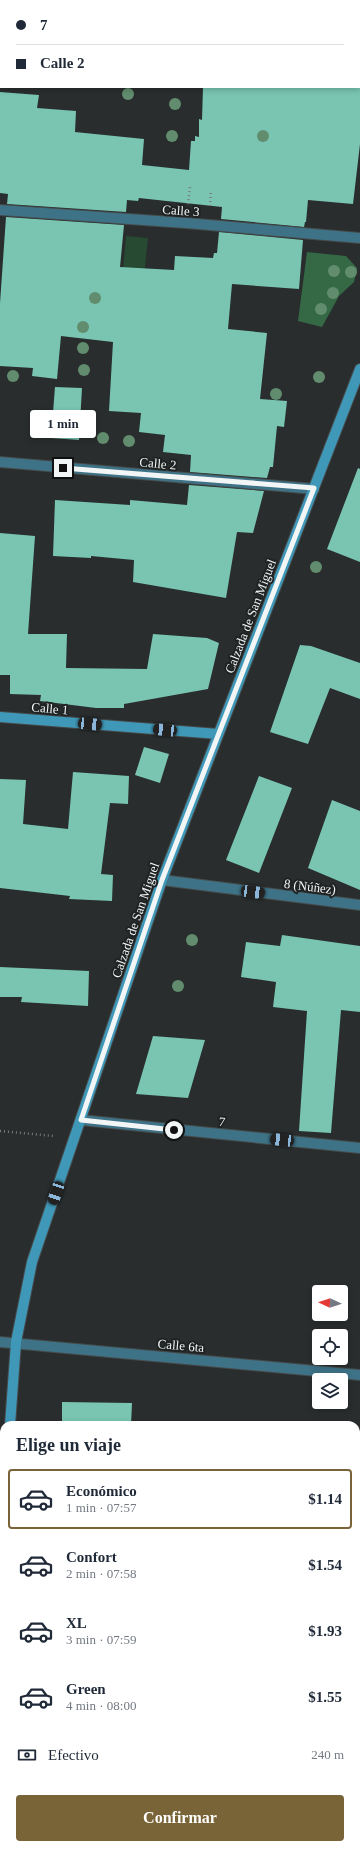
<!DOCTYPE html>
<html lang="es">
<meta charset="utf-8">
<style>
body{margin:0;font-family:"Times New Roman",serif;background:#f2f2f3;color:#1f2937;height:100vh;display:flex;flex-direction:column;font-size:15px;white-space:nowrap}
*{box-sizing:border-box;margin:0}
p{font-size:13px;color:#747a83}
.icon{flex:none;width:22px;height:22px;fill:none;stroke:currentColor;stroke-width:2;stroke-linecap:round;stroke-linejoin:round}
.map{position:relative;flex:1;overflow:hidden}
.details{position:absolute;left:0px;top:1421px;width:360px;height:428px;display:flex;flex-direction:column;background:#fff;border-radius:12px 12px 0 0;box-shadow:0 2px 6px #0003}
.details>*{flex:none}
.top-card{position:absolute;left:0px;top:0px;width:360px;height:88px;box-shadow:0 2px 6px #0003;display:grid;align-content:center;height:88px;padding:0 16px;background:#fff}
.needle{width:26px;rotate:273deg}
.buttons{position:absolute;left:312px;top:1285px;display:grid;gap:8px}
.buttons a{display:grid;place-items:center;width:36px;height:36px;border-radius:4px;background:#fff;box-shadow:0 2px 6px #0003;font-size:20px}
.end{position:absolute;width:18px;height:18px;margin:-9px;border:5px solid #f2f5f5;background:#111;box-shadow:0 0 0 2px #111}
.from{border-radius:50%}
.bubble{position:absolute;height:28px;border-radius:4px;background:#fff;box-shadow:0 2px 6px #0003;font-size:13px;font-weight:800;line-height:28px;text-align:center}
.car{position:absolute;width:12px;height:24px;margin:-12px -6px;border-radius:5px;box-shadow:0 0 3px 1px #0007;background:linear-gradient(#222 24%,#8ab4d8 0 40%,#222 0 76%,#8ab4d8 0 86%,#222 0)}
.top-card b{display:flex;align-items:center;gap:14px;height:38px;font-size:15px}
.top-card b+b{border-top:1px solid #e0e1e3}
.top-card i{width:10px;height:10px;background:#1f2937}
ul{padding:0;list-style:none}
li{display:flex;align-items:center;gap:12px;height:60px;margin:0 8px 6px;padding:0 8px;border:2px solid transparent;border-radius:4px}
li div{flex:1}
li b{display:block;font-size:15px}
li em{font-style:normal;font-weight:800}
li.active{border-color:#796437}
li>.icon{width:36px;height:36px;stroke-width:1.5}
h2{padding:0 16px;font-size:18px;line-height:48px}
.pay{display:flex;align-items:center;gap:10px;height:44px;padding:0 16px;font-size:15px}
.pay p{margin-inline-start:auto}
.button{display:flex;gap:8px;margin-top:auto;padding:8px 16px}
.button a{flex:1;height:46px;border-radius:4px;background:#796437;color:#fff;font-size:16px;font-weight:800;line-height:46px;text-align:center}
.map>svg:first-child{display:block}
</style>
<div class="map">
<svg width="360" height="1849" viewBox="0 0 360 1849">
<rect width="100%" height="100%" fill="#292d2d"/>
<path fill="#274a32" d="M 126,236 L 148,238 L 141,305 L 120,303 Z"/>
<path fill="#356945" d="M 307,252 L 346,256 L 357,268 L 354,282 L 339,296 L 322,327 L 298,321 Z"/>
<path fill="#79c5b2" d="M 203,87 L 360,87 L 360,144 L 353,204 L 308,200 L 306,222 L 305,222 L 304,227 L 221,219 L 222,207 L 139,198 L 138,201 L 127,200 L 126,212 L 7,204 L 8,194 L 0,193 L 0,92 L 39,95 L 37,108 L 76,111 L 75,132 L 144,139 L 142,165 L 189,170 L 191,141 L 195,141 L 195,136 L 199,137 L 199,119 L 202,120 Z
M 6,217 L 124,225 L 120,267 L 174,270 L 175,256 L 213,258 L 214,253 L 217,253 L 219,232 L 303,240 L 299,289 L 232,284 L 228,329 L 267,333 L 260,399 L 287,401 L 284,427 L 277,426 L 273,467 L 270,467 L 267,478 L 190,472 L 191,455 L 163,452 L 165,435 L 139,432 L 141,413 L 109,411 L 113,342 L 61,336 L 57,379 L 32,376 L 33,368 L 0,366 L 0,303 Z
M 55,387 L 82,388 L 79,440 L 51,438 Z
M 358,468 L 360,469 L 360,562 L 327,549 Z
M 189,485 L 264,491 L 253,533 L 237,532 L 226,598 L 133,582 L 134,560 L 91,556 L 91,558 L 53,556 L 55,500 L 130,505 L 130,500 L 187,505 Z
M 0,533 L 35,536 L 28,634 L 67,634 L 66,668 L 147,669 L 153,634 L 207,638 L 219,643 L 208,689 L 124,704 L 124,708 L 96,708 L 40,701 L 41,695 L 10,694 L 10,675 L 0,675 Z
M 300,645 L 311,646 L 360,663 L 360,699 L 330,688 L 308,744 L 270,732 Z
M 144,747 L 169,754 L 160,783 L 135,775 Z
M 73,772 L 129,776 L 128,804 L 110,803 L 101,874 L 113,875 L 112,901 L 69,899 L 70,896 L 0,888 L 0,779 L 26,780 L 23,824 L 68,829 Z
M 259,776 L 292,788 L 259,873 L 226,860 Z
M 332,800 L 360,811 L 360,890 L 308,868 Z
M 282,935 L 360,946 L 360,1012 L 341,1010 L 331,1133 L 299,1131 L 307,1011 L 273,1007 L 276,982 L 241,977 L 246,942 L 280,946 Z
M 0,967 L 89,971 L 88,1006 L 21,1002 L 22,997 L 0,997 Z
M 153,1036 L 205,1040 L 188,1098 L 136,1094 Z
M 62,1402 L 132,1403 L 131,1425 L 62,1425 Z"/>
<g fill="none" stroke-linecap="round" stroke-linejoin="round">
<defs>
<path id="lane" d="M 0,1557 L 4,1557"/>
<path id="street" d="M 0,210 L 186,223 L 360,238
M 0,462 L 314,489
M 162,880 L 360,905
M 81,1120 L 360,1148
M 0,1342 L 360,1375
M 356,1600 L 360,1601
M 0,1675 L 4,1675
M 356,1824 L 360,1825"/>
<path id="secondary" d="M 0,717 L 218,734
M 10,1425 L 16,1342 L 32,1262 L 162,880 L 360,369
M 9,1845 L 10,1849"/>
</defs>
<use href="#lane" stroke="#454949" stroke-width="12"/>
<use href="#street" stroke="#454949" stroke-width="12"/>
<use href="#secondary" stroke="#454949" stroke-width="12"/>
<path stroke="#787b7b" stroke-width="2.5" stroke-dasharray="1 3" stroke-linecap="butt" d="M 188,204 L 190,187
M 210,206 L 211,190
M 0,1131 L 54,1136"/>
<use href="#lane" stroke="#3e7286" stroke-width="10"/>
<use href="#street" stroke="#3e7286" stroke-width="10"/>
<use href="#secondary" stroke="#4098b8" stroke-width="10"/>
</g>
<g fill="#618d6e">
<circle cx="128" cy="94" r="6"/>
<circle cx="175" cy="104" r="6"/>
<circle cx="172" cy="136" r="6"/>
<circle cx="263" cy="136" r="6"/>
<circle cx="334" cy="271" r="6"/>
<circle cx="351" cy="272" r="6"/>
<circle cx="333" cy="293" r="6"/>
<circle cx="95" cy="298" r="6"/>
<circle cx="321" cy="309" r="6"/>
<circle cx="83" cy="327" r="6"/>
<circle cx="83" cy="348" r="6"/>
<circle cx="84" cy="370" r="6"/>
<circle cx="13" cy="376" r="6"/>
<circle cx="319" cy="377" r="6"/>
<circle cx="276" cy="394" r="6"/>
<circle cx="103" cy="438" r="6"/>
<circle cx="129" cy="441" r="6"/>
<circle cx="316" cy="567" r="6"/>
<circle cx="192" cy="940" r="6"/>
<circle cx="178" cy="986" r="6"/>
</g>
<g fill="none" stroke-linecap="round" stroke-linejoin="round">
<path stroke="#f2f5f5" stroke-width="5" d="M 63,468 L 314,488 L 162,880 L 81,1120 L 174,1130"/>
</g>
<g text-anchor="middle" stroke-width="4" stroke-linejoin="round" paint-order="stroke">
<g font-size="13" fill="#f2f5f5" stroke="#1f2323">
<text transform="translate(181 210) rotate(4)" y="5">Calle 3</text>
<text transform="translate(158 463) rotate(5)" y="5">Calle 2</text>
<text transform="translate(250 616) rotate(-69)" y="5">Calzada de San Miguel</text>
<text transform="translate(50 708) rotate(5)" y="5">Calle 1</text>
<text transform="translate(310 886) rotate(7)" y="5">8 (Núñez)</text>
<text transform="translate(135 920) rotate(-71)" y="5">Calzada de San Miguel</text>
<text transform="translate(222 1121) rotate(6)" y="5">7</text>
<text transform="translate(181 1345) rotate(5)" y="5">Calle 6ta</text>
</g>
</g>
</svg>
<div class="buttons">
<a><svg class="needle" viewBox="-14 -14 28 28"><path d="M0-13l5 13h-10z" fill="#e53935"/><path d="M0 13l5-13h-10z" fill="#747a83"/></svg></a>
<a><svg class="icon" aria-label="locate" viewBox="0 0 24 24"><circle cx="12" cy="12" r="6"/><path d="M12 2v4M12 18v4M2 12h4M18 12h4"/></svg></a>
<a><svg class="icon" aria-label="layers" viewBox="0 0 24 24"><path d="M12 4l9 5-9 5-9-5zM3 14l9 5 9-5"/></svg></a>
</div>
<i class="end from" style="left:174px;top:1130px"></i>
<i class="end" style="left:63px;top:468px"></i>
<div class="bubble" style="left:30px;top:410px;width:66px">1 min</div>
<i class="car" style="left:90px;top:724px;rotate:95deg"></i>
<i class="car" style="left:165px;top:730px;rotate:275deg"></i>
<i class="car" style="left:253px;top:892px;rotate:97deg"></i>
<i class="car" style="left:282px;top:1140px;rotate:276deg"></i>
<i class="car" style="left:56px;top:1193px;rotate:199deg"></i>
<div class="top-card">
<b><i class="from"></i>7</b>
<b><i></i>Calle 2</b>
</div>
<section class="details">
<h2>Elige un viaje</h2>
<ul>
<li class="active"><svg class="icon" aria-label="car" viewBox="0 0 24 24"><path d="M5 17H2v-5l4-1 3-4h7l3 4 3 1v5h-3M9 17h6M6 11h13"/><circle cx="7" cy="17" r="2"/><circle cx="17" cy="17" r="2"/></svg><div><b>Económico</b><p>1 min · 07:57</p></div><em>$1.14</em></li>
<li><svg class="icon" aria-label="car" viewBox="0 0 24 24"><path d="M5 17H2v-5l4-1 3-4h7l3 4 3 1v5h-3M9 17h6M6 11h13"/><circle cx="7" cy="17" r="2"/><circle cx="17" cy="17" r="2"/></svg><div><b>Confort</b><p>2 min · 07:58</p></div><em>$1.54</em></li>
<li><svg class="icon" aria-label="car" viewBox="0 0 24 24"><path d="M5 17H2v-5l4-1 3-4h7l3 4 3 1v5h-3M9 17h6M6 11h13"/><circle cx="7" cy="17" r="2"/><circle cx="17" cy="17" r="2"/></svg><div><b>XL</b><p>3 min · 07:59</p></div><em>$1.93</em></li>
<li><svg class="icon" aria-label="car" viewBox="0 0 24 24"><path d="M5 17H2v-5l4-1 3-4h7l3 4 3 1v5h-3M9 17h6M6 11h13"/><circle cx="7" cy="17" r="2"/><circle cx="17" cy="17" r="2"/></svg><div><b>Green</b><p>4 min · 08:00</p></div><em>$1.55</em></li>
</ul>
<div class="pay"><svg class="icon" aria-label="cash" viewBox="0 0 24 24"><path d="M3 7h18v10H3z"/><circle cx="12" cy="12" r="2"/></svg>Efectivo<p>240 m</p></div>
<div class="button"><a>Confirmar</a></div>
</section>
</div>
